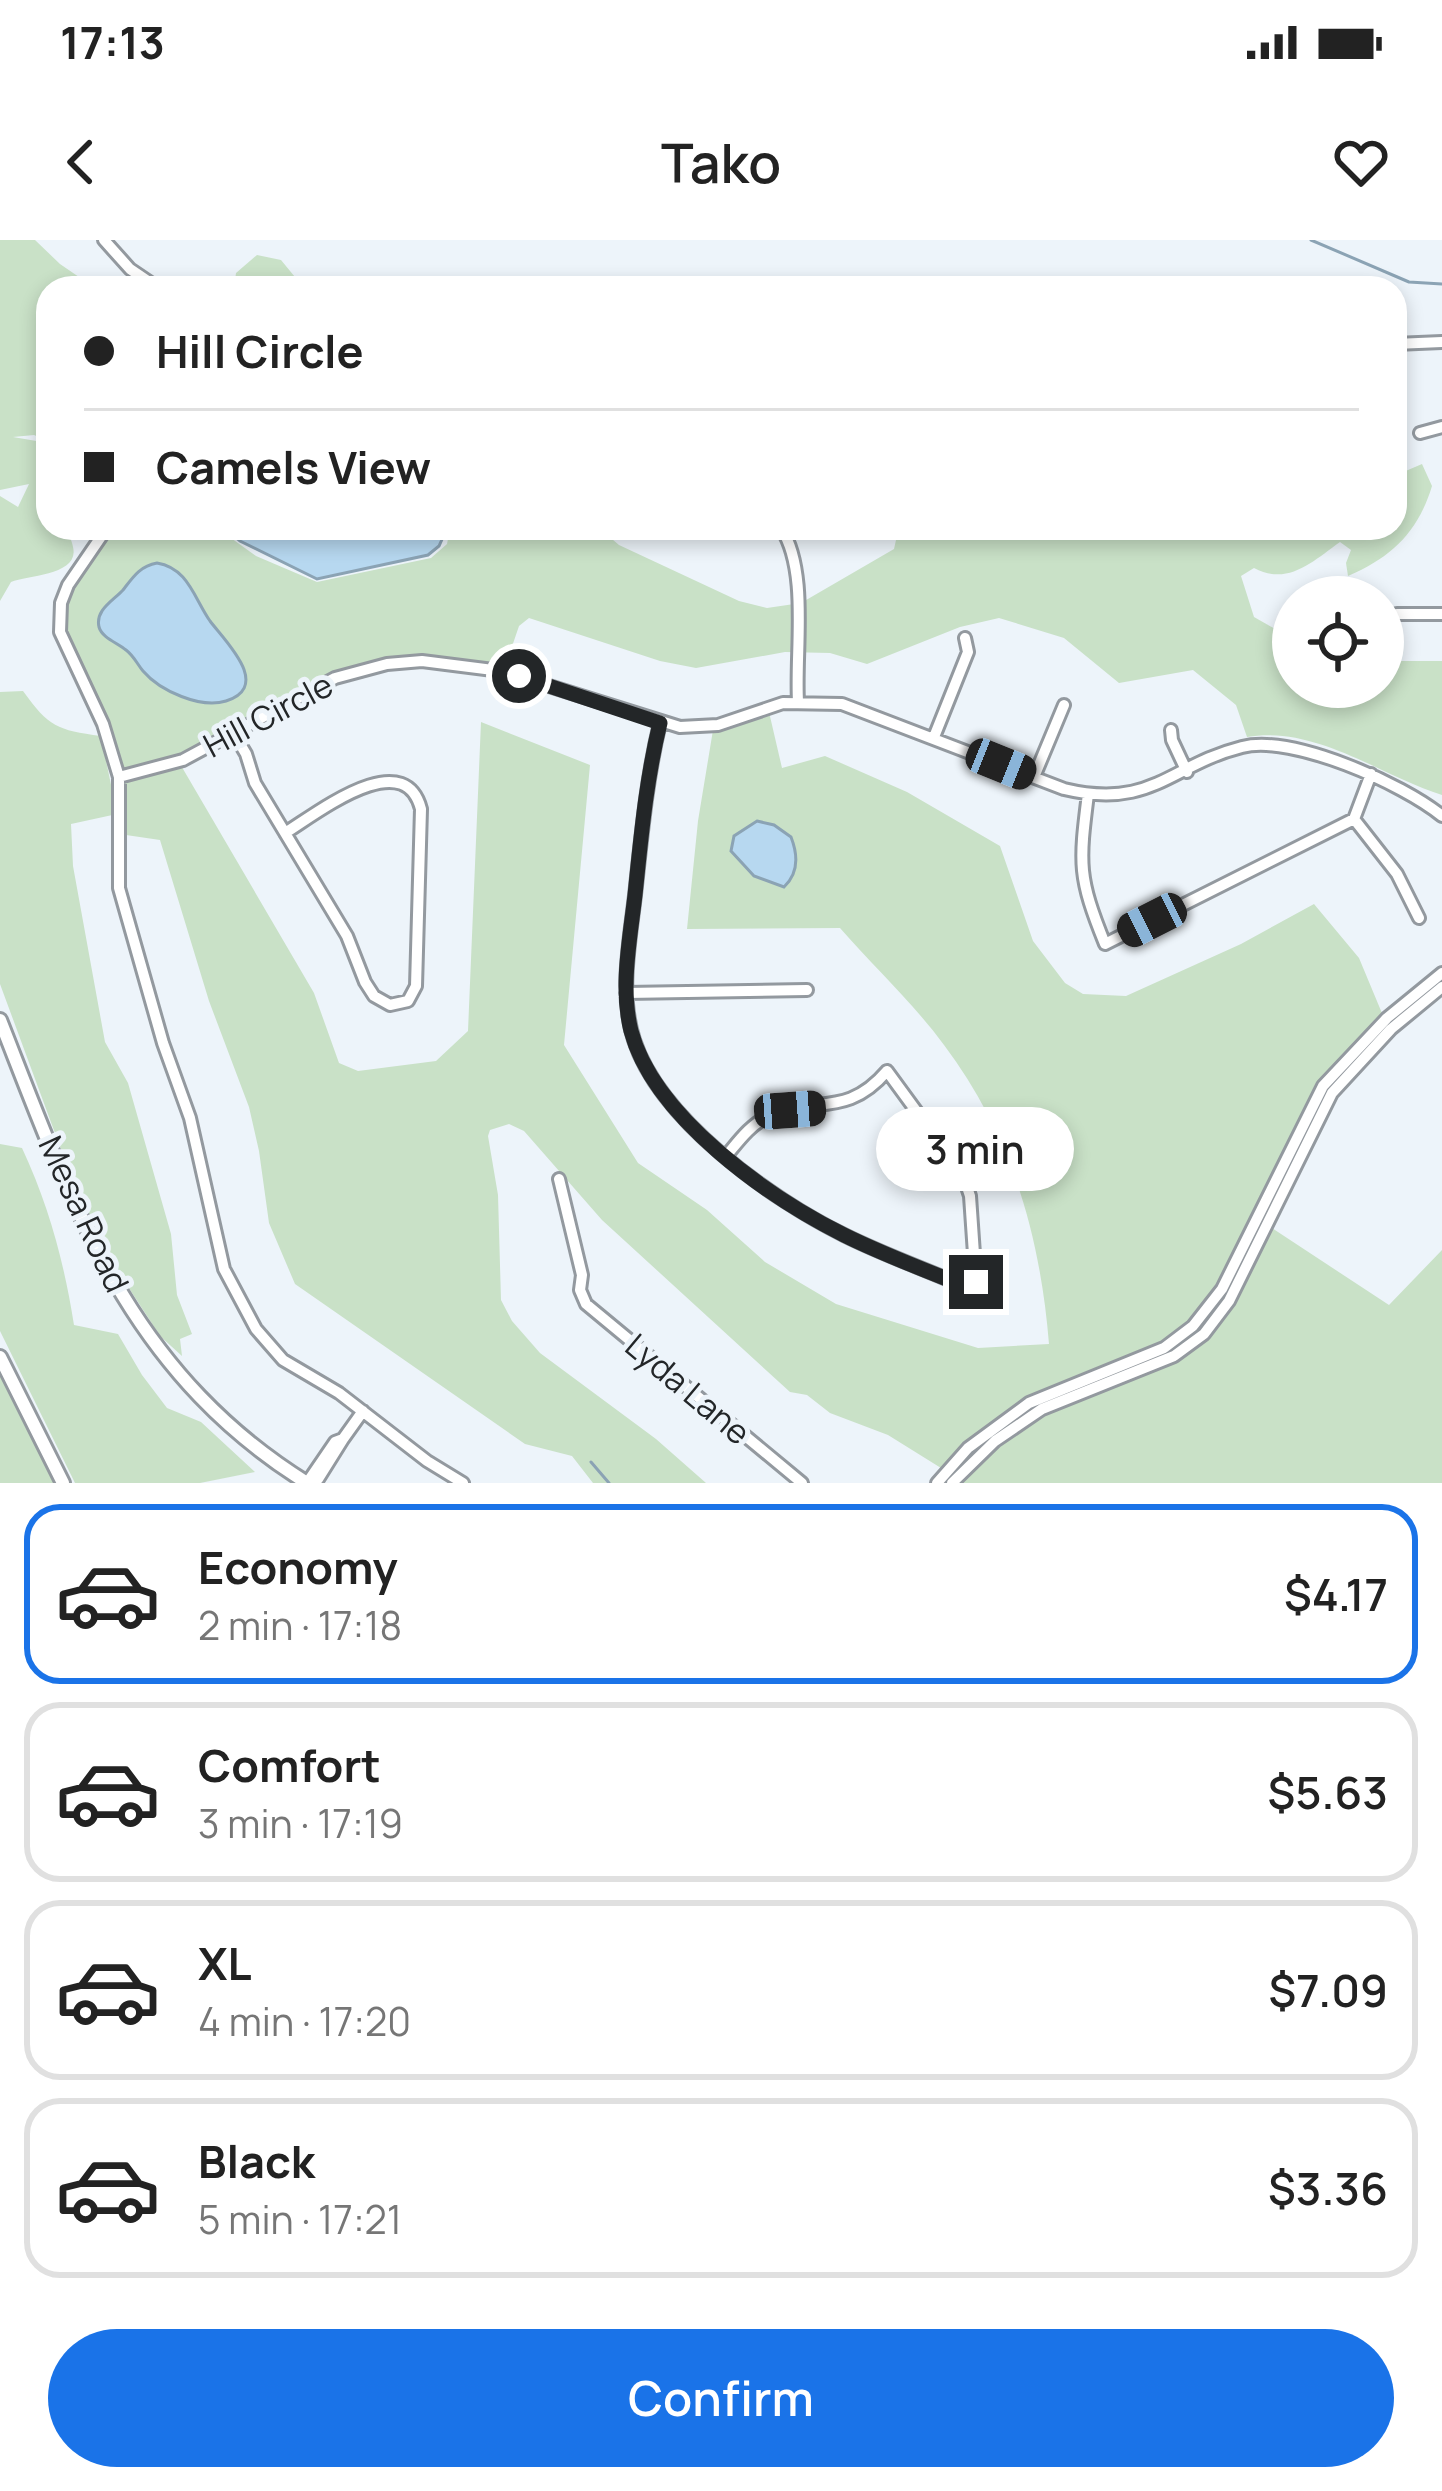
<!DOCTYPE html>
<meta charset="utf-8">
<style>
body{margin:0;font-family:Manrope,sans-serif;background:#f2f2f2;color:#222;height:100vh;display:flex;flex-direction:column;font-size:45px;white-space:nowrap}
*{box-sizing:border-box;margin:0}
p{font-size:39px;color:#767676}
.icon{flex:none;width:66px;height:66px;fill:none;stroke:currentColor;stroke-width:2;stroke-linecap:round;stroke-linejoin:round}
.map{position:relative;height:1243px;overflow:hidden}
.drawer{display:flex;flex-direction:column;background:#fff;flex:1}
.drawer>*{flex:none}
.guide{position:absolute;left:36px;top:36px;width:1371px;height:264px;border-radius:36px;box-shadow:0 6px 18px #0003;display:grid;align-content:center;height:264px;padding:0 48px;background:#fff}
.fabs{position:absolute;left:1272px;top:336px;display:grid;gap:24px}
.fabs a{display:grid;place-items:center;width:132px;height:132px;border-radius:50%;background:#fff;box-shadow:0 6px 18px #0003;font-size:60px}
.end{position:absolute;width:54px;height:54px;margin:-27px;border:15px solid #232628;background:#fff;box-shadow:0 0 0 6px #fff}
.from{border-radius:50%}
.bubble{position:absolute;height:84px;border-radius:42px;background:#fff;box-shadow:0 6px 18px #0003;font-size:39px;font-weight:600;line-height:84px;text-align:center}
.car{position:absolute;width:36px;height:72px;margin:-36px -18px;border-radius:15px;box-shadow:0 0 9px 3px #0007;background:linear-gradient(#222 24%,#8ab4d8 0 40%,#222 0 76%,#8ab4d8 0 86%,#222 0)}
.guide b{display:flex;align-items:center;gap:42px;height:114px;font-size:45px}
.guide b+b{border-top:3px solid #e0e0e0}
.guide i{width:30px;height:30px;background:#222}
ul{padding:21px 0 0;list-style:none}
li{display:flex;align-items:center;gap:36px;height:180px;margin:0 24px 18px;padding:0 24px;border:6px solid #e0e0e0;border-radius:36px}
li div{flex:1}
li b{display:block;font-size:45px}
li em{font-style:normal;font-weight:600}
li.on{border-color:#1a73e8}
li>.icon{width:108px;height:108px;stroke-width:1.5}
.button{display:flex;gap:24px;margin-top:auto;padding:24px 48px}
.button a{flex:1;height:138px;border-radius:72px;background:#1a73e8;color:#fff;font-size:48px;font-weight:600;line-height:138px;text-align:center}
.status{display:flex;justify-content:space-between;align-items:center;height:84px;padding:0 60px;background:#fff;direction:ltr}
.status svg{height:33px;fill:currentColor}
header{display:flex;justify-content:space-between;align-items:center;height:156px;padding:0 48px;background:#fff;font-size:54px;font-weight:600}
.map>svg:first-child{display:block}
</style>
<div class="status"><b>17:13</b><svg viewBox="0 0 49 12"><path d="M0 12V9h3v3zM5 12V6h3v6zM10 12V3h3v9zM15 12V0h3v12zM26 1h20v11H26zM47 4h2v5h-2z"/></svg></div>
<header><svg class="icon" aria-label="back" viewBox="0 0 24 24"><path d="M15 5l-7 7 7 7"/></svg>Tako<svg class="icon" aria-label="heart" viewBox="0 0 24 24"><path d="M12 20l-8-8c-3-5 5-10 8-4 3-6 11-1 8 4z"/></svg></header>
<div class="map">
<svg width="1442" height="1243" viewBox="0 0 1442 1243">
<rect width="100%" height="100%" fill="#edf4fa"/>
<path fill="#c9e1c7" d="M 0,0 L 35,0 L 60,24 L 95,48 L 48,48 L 48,201 L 34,195 L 13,197 L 48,203 L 48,288 L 66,288 C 68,294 72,300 73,307 C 80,335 29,335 11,342 L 0,361 L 0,256 L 18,267 L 29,244 L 0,250 Z
M 257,15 L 281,20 L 304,48 L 234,48 L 236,33 Z
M 1422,224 L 1432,246 C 1418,292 1392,317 1348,336 L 1346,323 L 1351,310 L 1340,302 C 1312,322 1288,346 1254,328 L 1241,336 L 1254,377 L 1293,399 L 1293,447 L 1383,447 L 1383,421 L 1442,421 L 1442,555 C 1381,536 1316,485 1247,497 L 1236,465 L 1193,430 L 1119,443 L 1064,398 L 999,378 L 960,387 L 867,424 L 830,413 L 785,412 L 696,428 L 660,421 L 529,378 L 519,386 L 505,427 C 361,394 296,454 176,517 L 314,753 L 339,823 L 358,831 L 436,821 L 468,791 L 481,482 L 590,525 L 564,805 L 638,923 L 707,970 L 765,1022 L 836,1064 L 978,1108 L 1049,1104 C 1040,994 1011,894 944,805 C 914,764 874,727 840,688 L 687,689 L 698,581 L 713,490 L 769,472 L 782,528 L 825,516 L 907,552 L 1000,606 L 1033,701 L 1065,743 L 1083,754 L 1126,756 L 1241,704 L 1314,664 L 1359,718 L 1384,778 L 1323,840 L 1255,977 L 1389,1065 L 1442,1010 L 1442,1243 L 933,1243 L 941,1228 L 888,1195 L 830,1173 L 807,1155 L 790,1152 L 602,980 L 524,891 L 509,884 L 490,890 L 488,896 L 498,955 L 501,1060 L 512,1081 L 540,1113 L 656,1199 L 706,1243 L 593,1243 L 572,1216 L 525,1204 L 295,1044 L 269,983 L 259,911 L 249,867 L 209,761 L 160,600 L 126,595 C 128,560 125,529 112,496 C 98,460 59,405 66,367 C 71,339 97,312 113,288 L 217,288 L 256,316 L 317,342 L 431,318 L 447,304 L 450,288 L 599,288 L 619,305 L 739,361 L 767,368 L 801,363 L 894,309 L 896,300 L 890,288 L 1361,288 L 1360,297 L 1366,300 L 1376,288 L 1395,288 L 1395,240 L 1401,233 Z
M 23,451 C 49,487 57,490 101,496 L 117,574 L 71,584 L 73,626 L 105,802 L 128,843 L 171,994 L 177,1055 L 192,1094 L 180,1099 L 182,1116 L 160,1096 L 90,988 L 0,744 L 0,452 Z
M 0,904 L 22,908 C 49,966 64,1022 74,1085 L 118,1094 L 142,1135 L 167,1168 L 201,1182 L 255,1232 L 200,1243 L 75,1243 L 0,1091 Z
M 0,1128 L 59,1243 L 0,1243 Z"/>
<path fill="#b7d8f0" stroke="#8ba3b4" stroke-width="3" d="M 225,288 L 447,288 L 439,306 L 428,315 L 317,339 L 240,301 Z
M 157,323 C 188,328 194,358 210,381 C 224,400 273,446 226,461 C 201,469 160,451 143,431 C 137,424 134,416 126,410 C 118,403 102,398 99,387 C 95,370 113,361 123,350 C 133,337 140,326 157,323 Z
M 757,581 L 774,585 L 791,597 C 798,615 799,633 784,647 L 754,636 L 731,611 L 734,596 Z"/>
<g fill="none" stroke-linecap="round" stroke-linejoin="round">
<path stroke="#8ba3b4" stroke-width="3" d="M 1311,0 L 1409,42 L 1442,44
M 591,1222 L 609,1243"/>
<defs>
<path id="minor" d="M 104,0 L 130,29 L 158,48
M 1395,104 L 1442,102
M 1420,193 L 1442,187
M 107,288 L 68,345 L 61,363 L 60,392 L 103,484 L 119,537 L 119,648 L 163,803 L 190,878 L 224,1029 L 256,1089 L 283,1120 L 339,1153 L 427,1221 L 463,1243
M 781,288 C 809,331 795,411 798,461
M 1397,374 L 1442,374
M 660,483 C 647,537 642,591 636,646 C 631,696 618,751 634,800 C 660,880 771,959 844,995 C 882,1014 922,1028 961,1045 L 976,1043 L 970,956 L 963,935 L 887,831 C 845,880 813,854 767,877 C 750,885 738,902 726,916
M 1171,490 L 1172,500 L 1187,532
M 233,492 L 246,514 L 255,543 L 347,696 L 365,742 L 374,756 L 390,765 L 408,761 L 416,746 L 421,569 C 404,504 316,574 285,593
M 934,497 L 968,412 L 965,398
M 119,537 L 183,520 L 335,438 L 387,424 L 422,421 L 501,431 L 680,487 L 718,485 L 783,463 L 842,464 L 1064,549 C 1152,570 1170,525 1242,507 C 1292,494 1403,544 1442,576
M 1034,537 L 1064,465
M 1088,554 C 1079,625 1078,637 1105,704 L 1354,579 L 1371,534
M 1354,579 L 1397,634 L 1419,678
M 626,753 L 807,750
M 559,939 L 582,1035 L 580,1050 L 586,1064 L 802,1243
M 307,1243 L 335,1202 L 343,1199 L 363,1171
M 307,1243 L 318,1239 L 343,1199
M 937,1243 L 968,1208 L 1029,1163 L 1164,1108 L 1193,1086 L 1222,1049 L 1323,846 L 1387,778 L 1442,733
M 952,1243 L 995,1201 L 1042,1169 L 1174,1116 L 1204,1094 L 1229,1061 L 1332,853 L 1391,789 L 1442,747"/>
<path id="major" d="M 0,780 C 73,966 127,1131 307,1243
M 0,1117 L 63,1243"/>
</defs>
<use href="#minor" stroke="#93999f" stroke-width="16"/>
<use href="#major" stroke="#93999f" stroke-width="18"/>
<use href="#minor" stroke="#fff" stroke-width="10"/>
<use href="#major" stroke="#fff" stroke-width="12"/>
</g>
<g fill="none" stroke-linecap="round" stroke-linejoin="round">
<path stroke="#232628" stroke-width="15" d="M 519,436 L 660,483 C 646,540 641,597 635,655 C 630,699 620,747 631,791 C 654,877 768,957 844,995 C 882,1014 922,1029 962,1045 L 976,1042"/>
</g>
<g text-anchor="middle" stroke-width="10" stroke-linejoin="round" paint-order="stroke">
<g font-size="33" fill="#232628" stroke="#edf4fa">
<text transform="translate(268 475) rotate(-28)" y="12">Hill Circle</text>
<text transform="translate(84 974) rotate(65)" y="12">Mesa Road</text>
<text transform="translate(688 1149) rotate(40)" y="12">Lyda Lane</text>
</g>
</g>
</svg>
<div class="fabs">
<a><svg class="icon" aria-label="locate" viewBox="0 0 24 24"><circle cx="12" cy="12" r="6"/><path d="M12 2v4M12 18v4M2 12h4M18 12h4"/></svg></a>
</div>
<i class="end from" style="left:519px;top:436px"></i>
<i class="end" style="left:976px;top:1042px"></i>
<div class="bubble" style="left:876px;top:867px;width:198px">3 min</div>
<i class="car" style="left:1001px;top:524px;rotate:112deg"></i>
<i class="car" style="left:1152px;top:680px;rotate:243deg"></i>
<i class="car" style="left:790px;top:870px;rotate:86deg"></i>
<div class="guide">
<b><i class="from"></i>Hill Circle</b>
<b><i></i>Camels View</b>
</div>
</div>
<section class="drawer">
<ul>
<li class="on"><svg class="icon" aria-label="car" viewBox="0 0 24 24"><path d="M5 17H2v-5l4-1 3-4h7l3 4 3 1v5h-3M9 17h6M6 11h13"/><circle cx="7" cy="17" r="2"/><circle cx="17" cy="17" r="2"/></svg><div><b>Economy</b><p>2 min · 17:18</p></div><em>$4.17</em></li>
<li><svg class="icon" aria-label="car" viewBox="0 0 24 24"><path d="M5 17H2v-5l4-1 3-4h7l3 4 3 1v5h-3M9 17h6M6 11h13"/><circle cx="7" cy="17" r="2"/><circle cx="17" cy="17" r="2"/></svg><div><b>Comfort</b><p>3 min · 17:19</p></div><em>$5.63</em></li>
<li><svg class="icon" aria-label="car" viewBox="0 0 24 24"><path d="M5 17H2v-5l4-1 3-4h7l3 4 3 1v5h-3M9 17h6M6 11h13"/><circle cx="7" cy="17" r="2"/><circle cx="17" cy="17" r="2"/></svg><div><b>XL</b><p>4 min · 17:20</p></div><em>$7.09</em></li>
<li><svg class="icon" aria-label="car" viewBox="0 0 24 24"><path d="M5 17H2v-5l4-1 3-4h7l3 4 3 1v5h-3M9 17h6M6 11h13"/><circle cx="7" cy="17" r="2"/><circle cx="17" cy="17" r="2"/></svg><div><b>Black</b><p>5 min · 17:21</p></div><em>$3.36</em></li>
</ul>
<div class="button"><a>Confirm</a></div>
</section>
